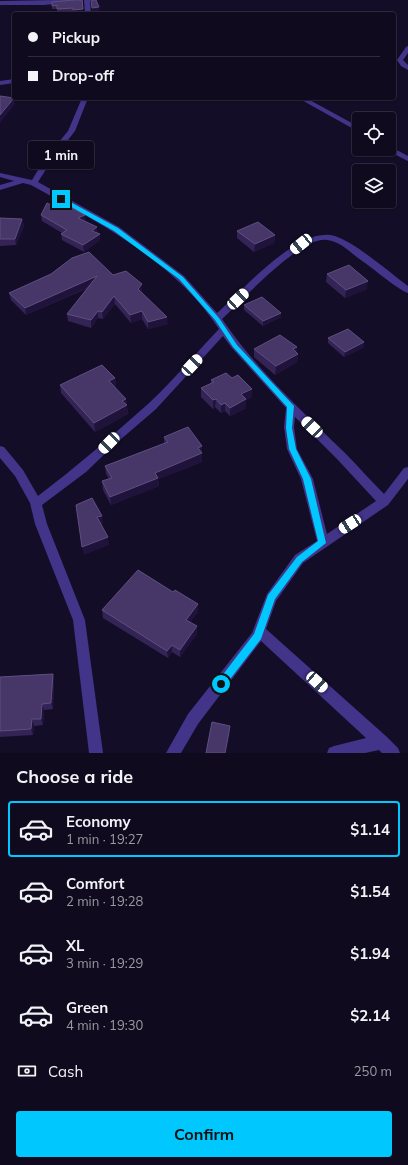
<!DOCTYPE html>
<meta charset="utf-8">
<style>
body{margin:0;font-family:Mulish,sans-serif;background:#181326;color:#f1f3f6;height:100vh;display:flex;flex-direction:column;font-size:15px;white-space:nowrap}
*{box-sizing:border-box;margin:0}
p{font-size:13px;color:#9b9aa4}
.icon{flex:none;width:22px;height:22px;fill:none;stroke:currentColor;stroke-width:2;stroke-linecap:round;stroke-linejoin:round}
.map{position:relative;height:753px;overflow:hidden}
.panel{display:flex;flex-direction:column;background:#0f0a1d;flex:1}
.panel>*{flex:none}
.banner{position:absolute;left:12px;top:12px;width:384px;height:88px;border-radius:4px;box-shadow:0 1px 3px #0004,0 0 0 1px #2f2b3b;display:grid;align-content:center;height:88px;padding:0 16px;background:#0f0a1d}
.tools{position:absolute;left:352px;top:112px;display:grid;gap:8px}
.tools a{display:grid;place-items:center;width:44px;height:44px;border-radius:4px;background:#0f0a1d;box-shadow:0 1px 3px #0004,0 0 0 1px #2f2b3b;font-size:20px}
.end{position:absolute;width:18px;height:18px;margin:-9px;border:5px solid #00c7fd;background:#111;box-shadow:0 0 0 2px #111}
.from{border-radius:50%}
.bubble{position:absolute;height:28px;border-radius:4px;background:#0f0a1d;box-shadow:0 1px 3px #0004,0 0 0 1px #2f2b3b;font-size:13px;font-weight:700;line-height:28px;text-align:center}
.car{position:absolute;width:12px;height:24px;margin:-12px -6px;border-radius:5px;box-shadow:0 0 3px 1px #0007;background:linear-gradient(#fff 24%,#345 0 40%,#fff 0 76%,#345 0 86%,#fff 0)}
.banner b{display:flex;align-items:center;gap:14px;height:38px;font-size:15px}
.banner b+b{border-top:1px solid #2f2b3b}
.banner i{width:10px;height:10px;background:#f1f3f6}
ul{padding:0;list-style:none}
li{display:flex;align-items:center;gap:12px;height:56px;margin:0 8px 6px;padding:0 8px;border:2px solid transparent;border-radius:4px}
li div{flex:1}
li b{display:block;font-size:15px}
li em{font-style:normal;font-weight:700}
li.active{border-color:#00c7fd}
li>.icon{width:36px;height:36px;stroke-width:1.5}
h2{padding:0 16px;font-size:18px;line-height:48px}
.pay{display:flex;align-items:center;gap:10px;height:44px;padding:0 16px;font-size:15px}
.pay p{margin-inline-start:auto}
.cta{display:flex;gap:8px;margin-top:auto;padding:8px 16px}
.cta a{flex:1;height:46px;border-radius:4px;background:#00c7fd;color:#111;font-size:16px;font-weight:700;line-height:46px;text-align:center}
.map>svg:first-child{display:block}
</style>
<div class="map">
<svg width="408" height="753" viewBox="0 0 408 753">
<rect width="100%" height="100%" fill="#140d27"/>
<g fill="none" stroke-linecap="round" stroke-linejoin="round">
<path fill="#413489" fill-rule="evenodd" d="M 57,0 L 77,0 L 74,2 L 44,5 L 0,5 L 0,1 Z
M 84,0 L 90,0 L 91,14 L 85,14 Z
M 408,46 L 408,53 L 403,60 L 408,65 L 408,70 L 401,66 L 397,60 L 406,47 Z
M 14,79 L 14,83 L 0,85 L 0,81 Z
M 82,98 L 88,98 L 75,131 L 50,163 L 38,182 L 119,227 L 184,276 L 217,313 C 242,291 299,225 335,236 C 356,243 389,272 408,286 L 408,293 C 398,290 369,265 358,258 C 349,251 339,241 327,240 C 300,236 242,301 222,319 C 256,369 301,410 344,452 C 357,465 370,480 384,494 L 404,468 L 408,467 L 408,479 L 388,505 L 303,563 L 276,601 L 266,629 L 387,737 L 398,748 L 400,753 L 382,753 L 379,750 L 365,753 L 327,753 L 329,748 L 334,746 L 366,738 L 261,641 L 198,724 L 181,753 L 166,753 L 188,714 L 252,633 L 267,594 L 295,555 L 317,541 L 301,479 L 287,449 L 284,427 L 286,408 L 232,348 L 223,336 L 156,409 L 113,446 L 86,472 L 42,505 L 47,524 L 85,620 L 103,753 L 89,753 L 73,620 L 35,524 L 30,503 L 15,476 L 0,458 L 0,446 L 4,447 L 23,470 L 38,496 C 76,467 112,436 148,404 C 173,381 195,354 219,329 C 174,261 100,223 31,185 L 23,183 L 0,190 L 0,185 L 14,181 L 0,177 L 0,173 L 32,180 L 44,160 L 68,131 ZM 295,417 L 337,459 L 376,501 L 327,534 L 313,479 L 297,449 L 294,427 Z
M 298,98 L 306,98 L 359,127 L 359,132 Z
M 389,146 L 408,156 L 408,161 L 386,150 L 389,149 Z"/>
</g>
<path fill="#342456" d="M 83,0 L 83,12 L 74,13 L 74,12 L 57,12 L 57,9 L 52,9 L 52,2 Z
M 41,215 L 86,221 L 85,222 L 98,233 L 100,240 L 84,252 L 62,240 L 61,234 L 62,233 L 42,221 Z
M 0,218 L 22,219 L 24,226 L 16,245 L 0,246 Z
M 237,231 L 275,235 L 274,243 L 254,252 L 237,238 Z
M 327,274 L 367,289 L 345,298 L 326,282 Z
M 113,275 L 142,284 L 142,292 L 168,324 L 148,329 L 142,319 L 131,323 L 115,304 L 103,319 L 98,318 L 91,328 L 68,321 L 67,314 L 88,288 L 26,315 L 11,300 L 9,293 Z
M 244,305 L 281,313 L 281,317 L 263,326 L 244,310 Z
M 328,338 L 364,347 L 344,357 L 328,343 Z
M 297,347 L 296,352 L 298,354 L 297,362 L 275,375 L 254,357 L 254,349 Z
M 115,378 L 116,386 L 114,387 L 126,399 L 128,414 L 95,432 L 61,393 L 60,385 Z
M 211,380 L 252,397 L 246,400 L 246,408 L 230,416 L 225,411 L 221,413 L 215,407 L 213,409 L 201,397 L 201,388 L 211,384 Z
M 164,437 L 202,446 L 202,462 L 158,479 L 159,486 L 111,505 L 103,490 L 102,481 L 109,479 L 106,474 L 105,466 L 164,443 Z
M 173,592 L 198,604 L 198,612 L 190,622 L 197,634 L 180,657 L 172,652 L 168,658 L 103,618 L 102,610 Z
M 53,674 L 54,680 L 53,709 L 44,710 L 43,725 L 34,726 L 33,735 L 0,737 L 0,677 Z"/>
<path fill="#1f133b" d="M 99,7 L 99,11 L 92,11 L 92,8 Z
M 83,9 L 83,12 L 74,13 L 73,10 Z
M 14,98 L 15,104 L 0,123 L 0,115 Z
M 85,215 L 86,221 L 79,225 L 78,218 Z
M 22,219 L 24,226 L 16,245 L 15,239 Z
M 97,227 L 98,234 L 92,231 Z
M 100,234 L 100,240 L 84,252 L 83,245 Z
M 275,235 L 274,243 L 254,252 L 255,244 Z
M 97,276 L 98,283 L 26,315 L 25,308 Z
M 368,281 L 367,289 L 345,298 L 346,290 Z
M 142,284 L 142,292 L 139,296 L 138,289 Z
M 114,296 L 115,304 L 103,319 L 102,312 Z
M 98,311 L 98,318 L 91,328 L 91,320 Z
M 142,311 L 142,319 L 131,323 L 130,315 Z
M 281,313 L 281,317 L 263,326 L 263,321 Z
M 167,317 L 168,324 L 148,329 L 148,322 Z
M 364,342 L 364,347 L 344,357 L 345,352 Z
M 297,347 L 296,355 L 298,354 L 297,362 L 275,375 L 276,366 L 293,349 Z
M 115,378 L 116,386 L 109,389 L 109,381 Z
M 252,389 L 252,397 L 246,400 L 246,408 L 230,416 L 230,408 L 241,394 Z
M 126,399 L 128,414 L 95,432 L 94,423 L 122,401 Z
M 216,399 L 215,407 L 213,409 L 213,400 Z
M 225,403 L 225,411 L 221,413 L 221,405 Z
M 202,446 L 202,462 L 158,479 L 159,486 L 111,505 L 110,497 Z
M 102,516 L 103,524 L 98,525 L 97,517 Z
M 108,537 L 109,545 L 84,555 L 82,547 Z
M 198,604 L 198,612 L 186,627 L 186,620 Z
M 197,626 L 197,634 L 180,657 L 180,650 Z
M 172,645 L 172,652 L 168,658 L 167,651 Z
M 53,674 L 54,680 L 53,709 L 51,703 Z
M 42,704 L 44,710 L 43,725 L 41,719 Z
M 32,719 L 34,726 L 33,735 L 31,729 Z
M 230,726 L 230,734 L 226,753 L 225,753 Z"/>
<path fill="#463768" stroke="#5e4f80" d="M 74,0 L 82,0 L 83,9 L 73,10 L 73,8 L 57,9 L 57,5 L 52,6 L 52,2 Z
M 91,0 L 96,0 L 99,7 L 92,8 Z
M 0,96 L 14,98 L 0,115 Z
M 47,203 L 57,208 L 65,204 L 85,215 L 78,218 L 97,227 L 92,231 L 100,234 L 83,245 L 61,234 L 67,230 L 41,215 Z
M 0,218 L 22,219 L 15,239 L 0,239 Z
M 258,222 L 275,235 L 255,244 L 237,231 Z
M 89,252 L 113,275 L 126,271 L 142,284 L 138,289 L 167,317 L 148,322 L 142,311 L 130,315 L 114,296 L 102,312 L 98,311 L 91,320 L 67,314 L 97,276 L 25,308 L 9,293 L 51,274 L 72,258 Z
M 349,265 L 368,281 L 346,290 L 327,274 Z
M 262,297 L 281,313 L 263,321 L 244,305 Z
M 348,329 L 364,342 L 345,352 L 328,338 Z
M 280,335 L 297,347 L 293,349 L 298,354 L 276,366 L 254,349 Z
M 102,365 L 115,378 L 109,381 L 126,399 L 122,401 L 127,405 L 94,423 L 60,385 Z
M 226,373 L 232,378 L 238,375 L 252,389 L 241,394 L 246,399 L 230,408 L 225,403 L 221,405 L 216,399 L 213,400 L 201,388 L 214,382 L 211,380 Z
M 188,427 L 202,446 L 198,448 L 202,453 L 155,473 L 158,478 L 110,497 L 102,481 L 112,478 L 105,466 L 168,442 L 164,437 Z
M 92,498 L 102,516 L 97,517 L 108,537 L 82,547 L 76,505 Z
M 138,570 L 173,592 L 175,590 L 198,604 L 186,620 L 197,626 L 180,650 L 172,645 L 167,651 L 102,610 Z
M 53,674 L 51,703 L 42,704 L 41,719 L 32,719 L 31,729 L 0,731 L 0,677 Z
M 212,722 L 230,726 L 225,753 L 206,753 Z"/>
<path fill="#00c7fd" d="M 59,198 L 63,198 L 118,228 L 183,277 L 219,318 L 237,345 L 294,406 L 292,428 L 296,449 L 311,479 L 326,543 L 302,562 L 275,599 L 261,639 L 224,687 L 221,688 L 218,687 L 218,681 L 254,634 L 268,595 L 297,557 L 318,541 L 303,479 L 289,449 L 286,428 L 287,407 L 233,347 L 215,320 L 179,279 L 114,231 L 59,200 Z"/>
</svg>
<div class="tools">
<a><svg class="icon" aria-label="locate" viewBox="0 0 24 24"><circle cx="12" cy="12" r="6"/><path d="M12 2v4M12 18v4M2 12h4M18 12h4"/></svg></a>
<a><svg class="icon" aria-label="layers" viewBox="0 0 24 24"><path d="M12 4l9 5-9 5-9-5zM3 14l9 5 9-5"/></svg></a>
</div>
<i class="end from" style="left:221px;top:684px"></i>
<i class="end" style="left:61px;top:199px"></i>
<div class="bubble" style="left:28px;top:141px;width:66px">1 min</div>
<i class="car" style="left:301px;top:244px;rotate:231deg"></i>
<i class="car" style="left:238px;top:299px;rotate:47deg"></i>
<i class="car" style="left:192px;top:365px;rotate:43deg"></i>
<i class="car" style="left:312px;top:427px;rotate:314deg"></i>
<i class="car" style="left:109px;top:443px;rotate:225deg"></i>
<i class="car" style="left:350px;top:524px;rotate:237deg"></i>
<i class="car" style="left:317px;top:682px;rotate:132deg"></i>
<div class="banner">
<b><i class="from"></i>Pickup</b>
<b><i></i>Drop-off</b>
</div>
</div>
<section class="panel">
<h2>Choose a ride</h2>
<ul>
<li class="active"><svg class="icon" aria-label="car" viewBox="0 0 24 24"><path d="M5 17H2v-5l4-1 3-4h7l3 4 3 1v5h-3M9 17h6M6 11h13"/><circle cx="7" cy="17" r="2"/><circle cx="17" cy="17" r="2"/></svg><div><b>Economy</b><p>1 min · 19:27</p></div><em>$1.14</em></li>
<li><svg class="icon" aria-label="car" viewBox="0 0 24 24"><path d="M5 17H2v-5l4-1 3-4h7l3 4 3 1v5h-3M9 17h6M6 11h13"/><circle cx="7" cy="17" r="2"/><circle cx="17" cy="17" r="2"/></svg><div><b>Comfort</b><p>2 min · 19:28</p></div><em>$1.54</em></li>
<li><svg class="icon" aria-label="car" viewBox="0 0 24 24"><path d="M5 17H2v-5l4-1 3-4h7l3 4 3 1v5h-3M9 17h6M6 11h13"/><circle cx="7" cy="17" r="2"/><circle cx="17" cy="17" r="2"/></svg><div><b>XL</b><p>3 min · 19:29</p></div><em>$1.94</em></li>
<li><svg class="icon" aria-label="car" viewBox="0 0 24 24"><path d="M5 17H2v-5l4-1 3-4h7l3 4 3 1v5h-3M9 17h6M6 11h13"/><circle cx="7" cy="17" r="2"/><circle cx="17" cy="17" r="2"/></svg><div><b>Green</b><p>4 min · 19:30</p></div><em>$2.14</em></li>
</ul>
<div class="pay"><svg class="icon" aria-label="cash" viewBox="0 0 24 24"><path d="M3 7h18v10H3z"/><circle cx="12" cy="12" r="2"/></svg>Cash<p>250 m</p></div>
<div class="cta"><a>Confirm</a></div>
</section>
